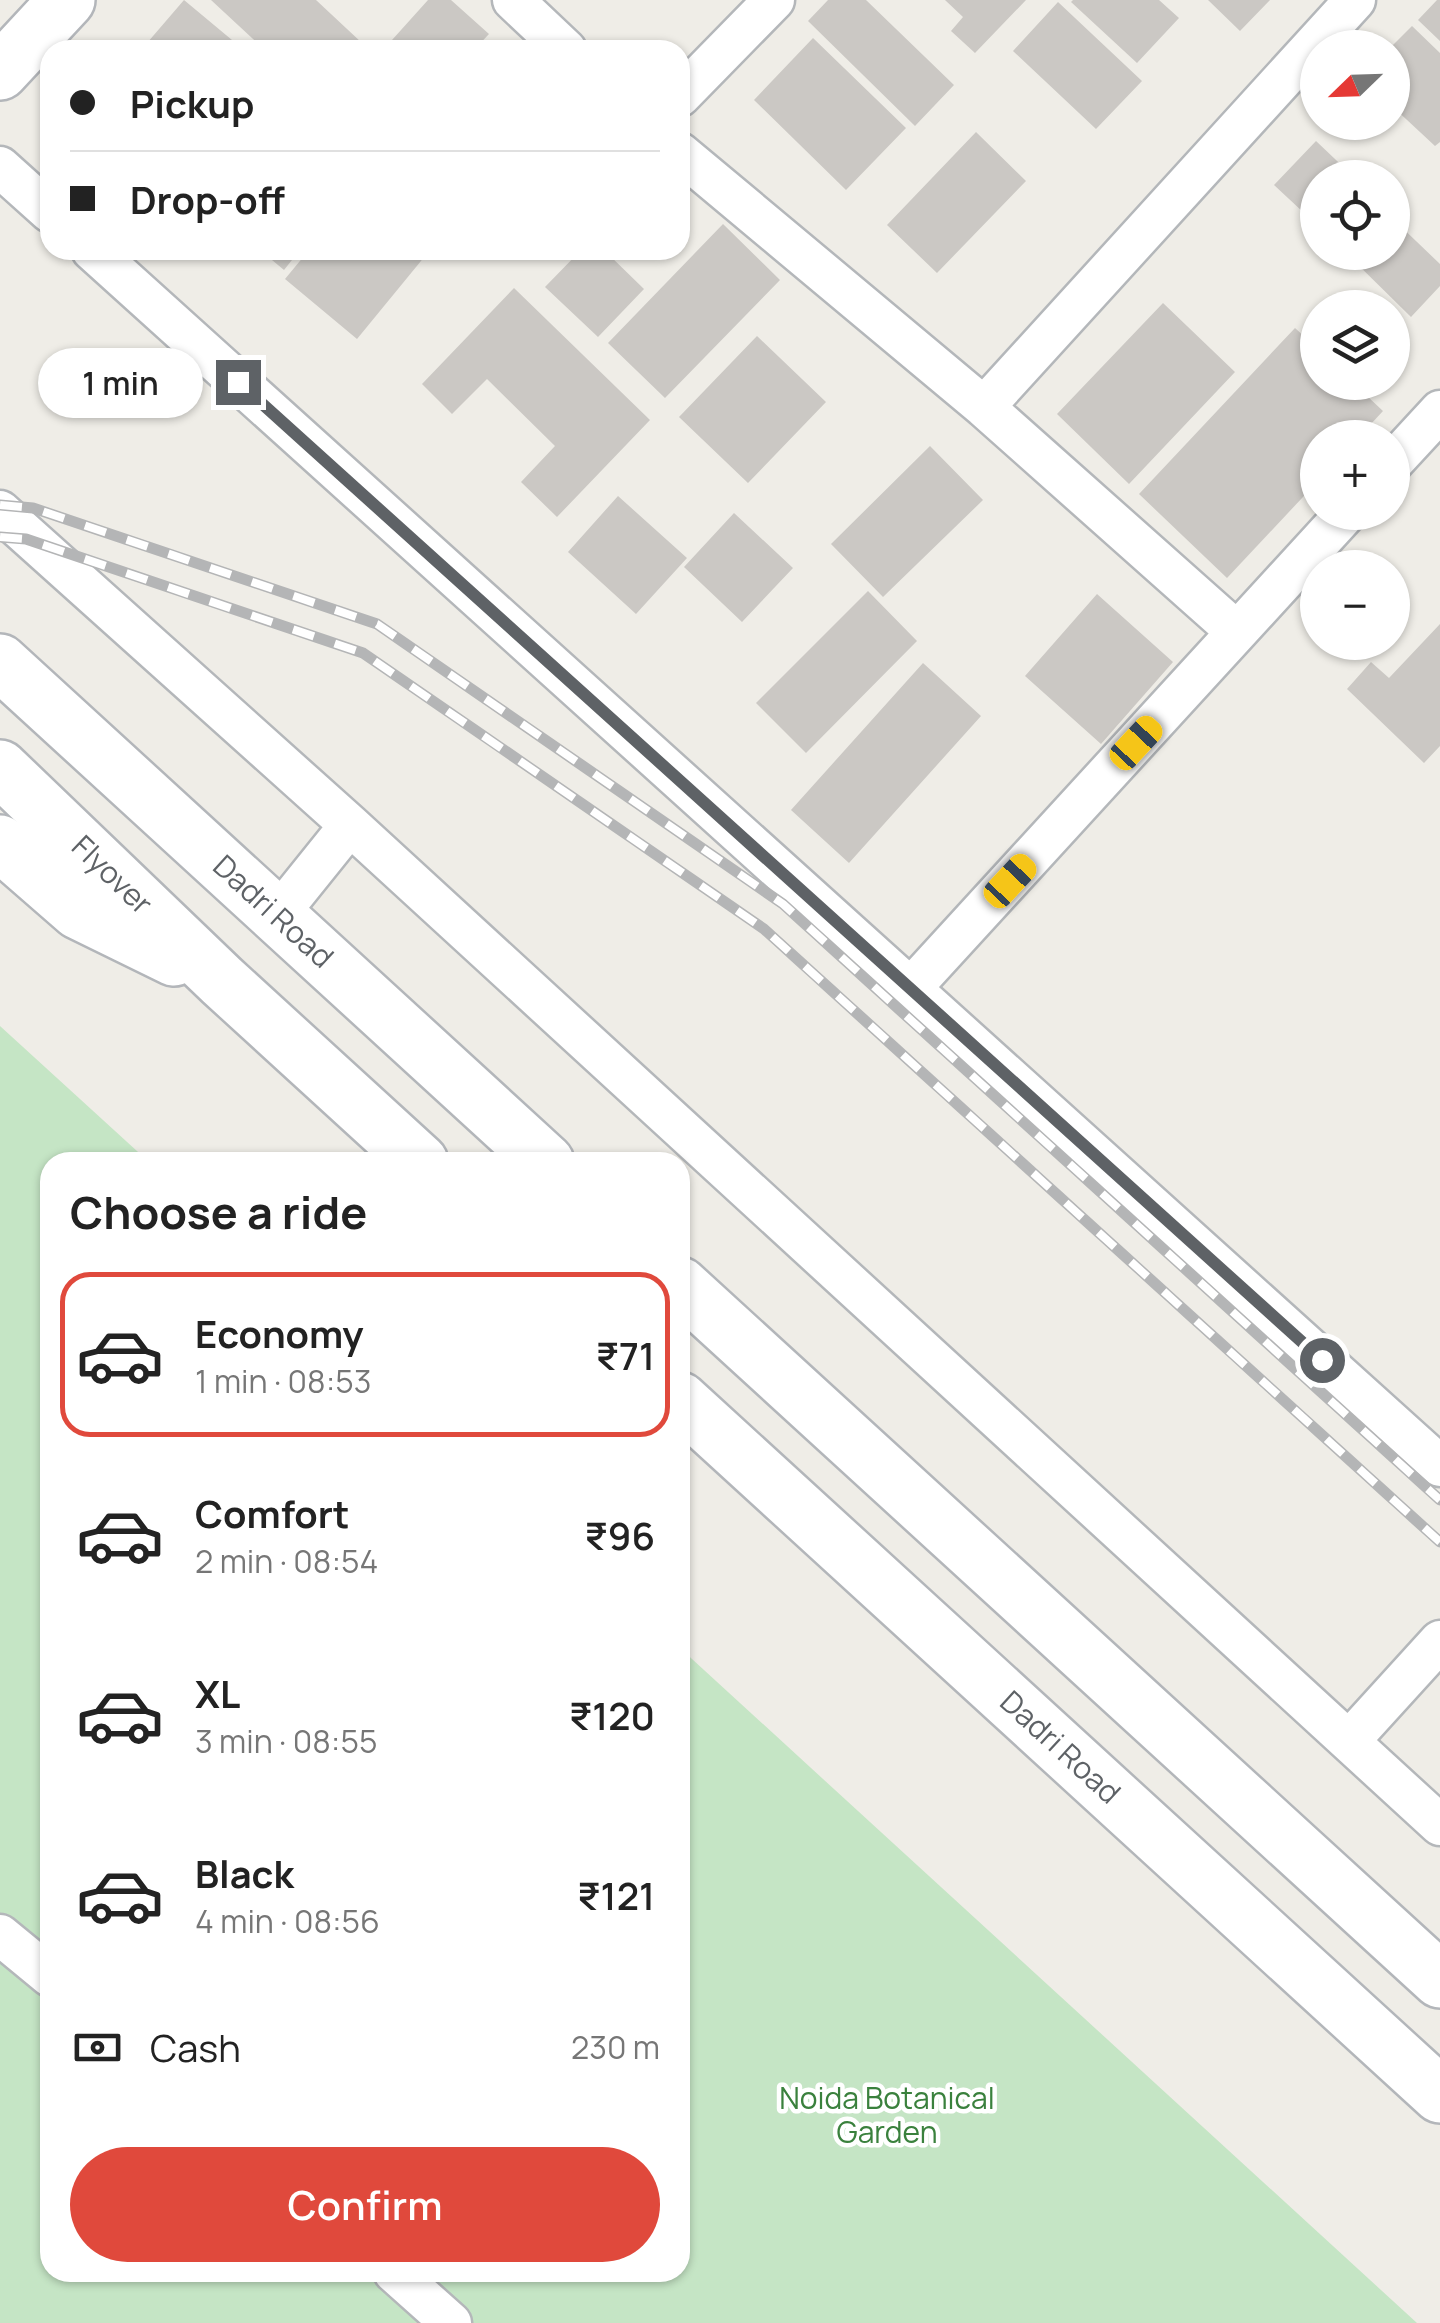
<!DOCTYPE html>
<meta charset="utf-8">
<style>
body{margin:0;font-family:Manrope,sans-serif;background:#f2f2f2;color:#222;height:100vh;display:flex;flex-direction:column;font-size:38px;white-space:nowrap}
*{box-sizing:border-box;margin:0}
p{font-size:32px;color:#767676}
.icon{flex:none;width:55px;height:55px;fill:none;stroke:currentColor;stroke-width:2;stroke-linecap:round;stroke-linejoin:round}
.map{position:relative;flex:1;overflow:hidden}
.drawer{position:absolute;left:40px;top:1152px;width:650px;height:1130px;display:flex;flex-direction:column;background:#fff;border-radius:30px;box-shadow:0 2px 8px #0004}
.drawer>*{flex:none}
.guide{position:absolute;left:40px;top:40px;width:650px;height:220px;border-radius:30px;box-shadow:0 2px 8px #0004;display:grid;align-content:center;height:220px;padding:0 30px;background:#fff}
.needle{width:65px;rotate:247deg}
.fabs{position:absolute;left:1300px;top:30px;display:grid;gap:20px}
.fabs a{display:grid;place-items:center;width:110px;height:110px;border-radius:50%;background:#fff;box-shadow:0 2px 8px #0004;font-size:50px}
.end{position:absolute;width:45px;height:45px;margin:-22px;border:12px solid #5e6266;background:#fff;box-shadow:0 0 0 5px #fff}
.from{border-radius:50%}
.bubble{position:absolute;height:70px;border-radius:35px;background:#fff;box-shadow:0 2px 8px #0004;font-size:32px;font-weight:600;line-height:70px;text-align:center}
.car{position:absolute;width:30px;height:60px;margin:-30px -15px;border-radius:12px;box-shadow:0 0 8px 2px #0007;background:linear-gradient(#f5c518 24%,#345 0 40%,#f5c518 0 76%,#345 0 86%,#f5c518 0)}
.guide b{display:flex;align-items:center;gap:35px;height:95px;font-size:38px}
.guide b+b{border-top:2px solid #e0e0e0}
.guide i{width:25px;height:25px;background:#222}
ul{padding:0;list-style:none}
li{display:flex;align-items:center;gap:30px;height:165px;margin:0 20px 15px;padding:0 10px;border:5px solid transparent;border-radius:30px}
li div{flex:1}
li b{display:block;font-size:38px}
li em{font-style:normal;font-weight:600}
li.current{border-color:#e0493c}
li>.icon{width:90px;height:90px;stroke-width:1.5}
h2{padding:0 30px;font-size:45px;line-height:120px}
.pay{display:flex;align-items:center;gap:25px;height:110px;padding:0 30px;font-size:38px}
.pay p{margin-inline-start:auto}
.cta{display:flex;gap:20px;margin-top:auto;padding:20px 30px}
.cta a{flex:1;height:115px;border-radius:60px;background:#e0493c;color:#fff;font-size:40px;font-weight:600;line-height:115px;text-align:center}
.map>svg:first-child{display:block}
</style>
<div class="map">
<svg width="1440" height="2323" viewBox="0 0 1440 2323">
<rect width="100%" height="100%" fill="#efede7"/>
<path fill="#c5e5c5" d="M 0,1026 L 149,1162 L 50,1162 L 50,2272 L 680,2272 L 680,1648 L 1417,2323 L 0,2323 Z"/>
<path fill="#cbc8c4" d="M 184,0 L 244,50 L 141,50 Z
M 211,0 L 316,0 L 362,43 L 356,50 L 265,50 Z
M 428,0 L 451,0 L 489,34 L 474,50 L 383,50 Z
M 828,0 L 866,0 L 954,85 L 915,126 L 808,21 Z
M 945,0 L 1026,0 L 975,53 L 951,31 L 963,17 Z
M 1073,0 L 1159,0 L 1179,18 L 1137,63 L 1071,2 Z
M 1208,0 L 1270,0 L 1240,31 Z
M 1437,0 L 1440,0 L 1440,41 L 1418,20 Z
M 1058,2 L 1142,81 L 1096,129 L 1013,51 Z
M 1412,26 L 1440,53 L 1440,142 L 1435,146 L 1392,106 L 1392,46 Z
M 813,38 L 906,128 L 846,190 L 754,100 Z
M 976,132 L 1026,181 L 937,273 L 887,225 Z
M 1316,141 L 1355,178 L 1318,178 L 1318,226 L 1274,185 Z
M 1392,218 L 1440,264 L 1440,286 L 1411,317 L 1349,256 L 1352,252 L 1392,252 Z
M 723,224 L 780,280 L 665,398 L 608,343 Z
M 260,250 L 300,250 L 284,270 Z
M 309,250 L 430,250 L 357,339 L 285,279 Z
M 581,250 L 604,250 L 644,289 L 598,337 L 545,287 Z
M 514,288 L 650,420 L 557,517 L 521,482 L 555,446 L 487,379 L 452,414 L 422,384 Z
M 1163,303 L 1235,372 L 1129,484 L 1057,414 Z
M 1295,328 L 1318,349 L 1318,382 L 1352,382 L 1383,411 L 1358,438 L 1318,438 L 1318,481 L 1227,578 L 1139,494 Z
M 757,336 L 826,402 L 748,483 L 679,417 Z
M 930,446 L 983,500 L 883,597 L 831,544 Z
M 618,496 L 687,558 L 636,614 L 568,552 Z
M 734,513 L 793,568 L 742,622 L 684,567 Z
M 868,591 L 917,641 L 806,753 L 756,703 Z
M 1097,594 L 1173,662 L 1101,744 L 1025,676 Z
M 1440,624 L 1440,746 L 1424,763 L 1347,689 L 1371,662 L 1389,678 Z
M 923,663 L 981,716 L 849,863 L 791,810 Z"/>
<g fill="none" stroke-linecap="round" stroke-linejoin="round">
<defs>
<path id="street" d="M 513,0 L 566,50
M 680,96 L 774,0
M 680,153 L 984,407 L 1237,632
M 0,167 L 50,212
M 92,250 L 1440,1466
M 984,407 L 1355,0
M 1392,463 L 1440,411
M 0,511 L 350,825 L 1440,1825
M 276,917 L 350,825
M 911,988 L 1347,512
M 1349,1741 L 1440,1641
M 0,1935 L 50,1976
M 394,2272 L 451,2323"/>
<g id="secondary">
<path d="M 0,72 L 67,0"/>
<path id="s1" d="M 0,662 L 546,1162"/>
<path id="s2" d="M 0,768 L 222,981 L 420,1162"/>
<path d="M 0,843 L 78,911 L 174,958"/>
<path d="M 680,1285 L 1440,1980"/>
<path id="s3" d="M 680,1400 L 1440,2095"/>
</g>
</defs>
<use href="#street" stroke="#b4b7ba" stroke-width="45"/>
<use href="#secondary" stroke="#b3b6ba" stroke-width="60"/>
<use href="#street" stroke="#fff" stroke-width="40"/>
<use href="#secondary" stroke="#fff" stroke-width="55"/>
<defs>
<path id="rail" d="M 0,505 L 33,508 L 377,624 L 783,904 L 1440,1500
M 0,537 L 26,539 L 363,653 L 764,929 L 1440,1542"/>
</defs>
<use href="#rail" stroke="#b4b5b6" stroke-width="11"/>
<use href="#rail" stroke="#fff" stroke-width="8" stroke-dasharray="22" stroke-linecap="butt"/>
</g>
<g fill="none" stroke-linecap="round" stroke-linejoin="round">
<path stroke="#5e6266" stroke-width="12" d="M 238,382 L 1322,1360"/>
</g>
<g text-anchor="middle" stroke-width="9" stroke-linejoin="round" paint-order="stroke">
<g font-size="30" fill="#5e6266" stroke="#fff">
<text dy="10" stroke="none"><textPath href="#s2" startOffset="155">Flyover</textPath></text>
<text dy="10" stroke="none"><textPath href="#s1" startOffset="370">Dadri Road</textPath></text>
<text dy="10" stroke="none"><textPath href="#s3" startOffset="515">Dadri Road</textPath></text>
</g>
<g font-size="30" fill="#3a813d" stroke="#fff">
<text x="887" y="2109">Noida Botanical<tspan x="887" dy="34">Garden</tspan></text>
</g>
</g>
</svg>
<div class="fabs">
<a><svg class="needle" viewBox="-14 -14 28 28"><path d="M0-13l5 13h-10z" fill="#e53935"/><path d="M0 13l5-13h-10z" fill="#767676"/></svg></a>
<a><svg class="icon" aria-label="locate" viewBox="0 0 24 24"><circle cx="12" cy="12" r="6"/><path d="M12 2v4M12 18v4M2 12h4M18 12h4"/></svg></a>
<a><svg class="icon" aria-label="layers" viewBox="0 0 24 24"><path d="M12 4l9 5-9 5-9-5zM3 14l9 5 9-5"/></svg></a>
<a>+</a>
<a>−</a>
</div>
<i class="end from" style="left:1322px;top:1360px"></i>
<i class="end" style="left:238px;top:382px"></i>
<div class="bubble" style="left:38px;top:348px;width:165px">1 min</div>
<i class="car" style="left:1136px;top:743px;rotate:43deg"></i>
<i class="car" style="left:1010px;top:881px;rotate:43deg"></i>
<div class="guide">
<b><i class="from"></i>Pickup</b>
<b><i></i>Drop-off</b>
</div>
<section class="drawer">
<h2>Choose a ride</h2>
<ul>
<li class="current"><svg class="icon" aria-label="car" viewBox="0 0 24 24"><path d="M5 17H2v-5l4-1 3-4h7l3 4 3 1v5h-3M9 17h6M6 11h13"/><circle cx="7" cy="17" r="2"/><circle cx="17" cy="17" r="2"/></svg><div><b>Economy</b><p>1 min · 08:53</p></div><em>₹71</em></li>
<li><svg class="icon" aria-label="car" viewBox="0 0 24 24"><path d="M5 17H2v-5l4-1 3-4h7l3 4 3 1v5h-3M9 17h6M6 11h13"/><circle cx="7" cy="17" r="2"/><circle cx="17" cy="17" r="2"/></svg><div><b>Comfort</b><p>2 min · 08:54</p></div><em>₹96</em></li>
<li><svg class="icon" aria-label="car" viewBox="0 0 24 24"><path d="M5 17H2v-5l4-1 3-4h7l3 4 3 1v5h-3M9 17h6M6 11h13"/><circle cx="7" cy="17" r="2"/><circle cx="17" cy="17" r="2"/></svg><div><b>XL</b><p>3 min · 08:55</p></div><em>₹120</em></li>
<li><svg class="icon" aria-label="car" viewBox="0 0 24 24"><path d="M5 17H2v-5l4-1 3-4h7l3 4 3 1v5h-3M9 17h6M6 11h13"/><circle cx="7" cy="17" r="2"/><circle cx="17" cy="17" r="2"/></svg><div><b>Black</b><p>4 min · 08:56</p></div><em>₹121</em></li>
</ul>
<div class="pay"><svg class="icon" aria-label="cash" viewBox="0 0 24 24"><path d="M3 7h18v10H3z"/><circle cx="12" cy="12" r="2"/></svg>Cash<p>230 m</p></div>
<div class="cta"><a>Confirm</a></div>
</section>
</div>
